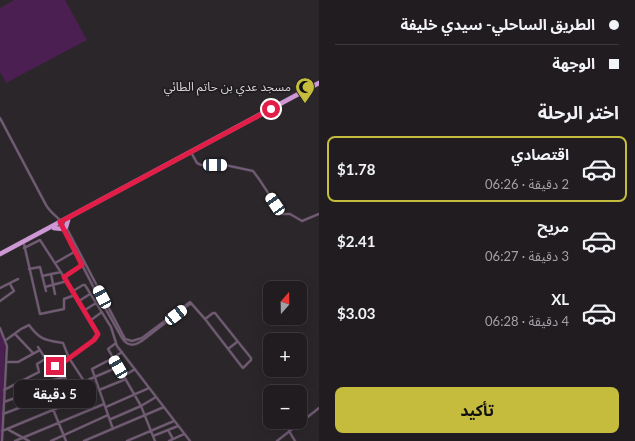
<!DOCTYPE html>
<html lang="ar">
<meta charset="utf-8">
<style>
body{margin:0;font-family:Lato,"Noto Sans Arabic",sans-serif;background:#282529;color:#f1f3f6;direction:rtl;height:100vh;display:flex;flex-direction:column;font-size:15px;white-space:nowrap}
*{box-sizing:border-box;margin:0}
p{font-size:13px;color:#a2a1a5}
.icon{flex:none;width:22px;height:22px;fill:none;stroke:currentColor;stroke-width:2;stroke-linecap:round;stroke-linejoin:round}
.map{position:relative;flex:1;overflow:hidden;direction:ltr}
.panel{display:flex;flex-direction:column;background:#201c20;width:316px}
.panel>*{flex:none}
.hud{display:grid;align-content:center;height:88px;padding:0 16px;background:#201c20}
.needle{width:26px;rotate:20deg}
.buttons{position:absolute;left:263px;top:281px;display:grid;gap:8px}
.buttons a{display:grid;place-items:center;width:44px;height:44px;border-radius:8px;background:#201c20;box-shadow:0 4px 16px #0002,0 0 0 1px #3d3a3e;font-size:20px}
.end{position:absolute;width:18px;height:18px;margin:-9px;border:5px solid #e11d48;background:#fff;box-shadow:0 0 0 2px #fff}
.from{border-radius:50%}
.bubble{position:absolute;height:28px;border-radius:8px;background:#201c20;box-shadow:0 4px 16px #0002,0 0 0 1px #3d3a3e;font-size:13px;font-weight:700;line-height:28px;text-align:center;direction:rtl}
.car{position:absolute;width:12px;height:24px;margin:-12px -6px;border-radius:5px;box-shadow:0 0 3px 1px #0007;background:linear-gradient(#fff 24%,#345 0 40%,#fff 0 76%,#345 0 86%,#fff 0)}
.hud b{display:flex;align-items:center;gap:14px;height:38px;font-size:15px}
.hud b+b{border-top:1px solid #3d3a3e}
.hud i{width:10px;height:10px;background:#f1f3f6}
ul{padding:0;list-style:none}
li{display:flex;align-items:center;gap:12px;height:66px;margin:0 8px 6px;padding:0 8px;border:2px solid transparent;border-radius:8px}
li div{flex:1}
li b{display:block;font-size:15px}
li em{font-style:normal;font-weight:700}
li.on{border-color:#c5bc3d}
li>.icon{width:36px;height:36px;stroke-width:1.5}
h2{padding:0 16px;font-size:18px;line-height:48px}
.cta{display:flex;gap:8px;margin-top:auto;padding:8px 16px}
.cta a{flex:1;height:46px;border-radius:8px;background:#c5bc3d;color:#111;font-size:16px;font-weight:700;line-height:46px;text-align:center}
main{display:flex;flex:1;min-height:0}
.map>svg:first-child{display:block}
</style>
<main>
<section class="panel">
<div class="hud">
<b><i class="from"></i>الطريق الساحلي- سيدي خليفة</b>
<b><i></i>الوجهة</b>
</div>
<h2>اختر الرحلة</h2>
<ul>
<li class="on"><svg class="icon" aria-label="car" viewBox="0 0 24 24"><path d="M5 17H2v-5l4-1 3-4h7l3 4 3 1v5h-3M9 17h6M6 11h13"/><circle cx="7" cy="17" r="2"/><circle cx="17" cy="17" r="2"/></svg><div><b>اقتصادي</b><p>2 دقيقة · 06:26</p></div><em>$1.78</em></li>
<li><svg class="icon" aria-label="car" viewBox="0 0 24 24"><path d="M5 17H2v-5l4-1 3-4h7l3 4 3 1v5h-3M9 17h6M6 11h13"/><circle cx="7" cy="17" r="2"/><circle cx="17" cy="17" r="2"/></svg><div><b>مريح</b><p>3 دقيقة · 06:27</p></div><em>$2.41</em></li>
<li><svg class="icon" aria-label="car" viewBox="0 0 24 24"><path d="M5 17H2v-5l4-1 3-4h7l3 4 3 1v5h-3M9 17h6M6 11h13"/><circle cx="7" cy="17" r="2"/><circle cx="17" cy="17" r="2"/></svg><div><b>XL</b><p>4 دقيقة · 06:28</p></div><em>$3.03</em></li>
</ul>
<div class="cta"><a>تأكيد</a></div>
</section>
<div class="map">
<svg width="319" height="441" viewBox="0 0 319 441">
<rect width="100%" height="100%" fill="#2a262a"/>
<path fill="#4b1f51" d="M 14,0 L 65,0 L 87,40 L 6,83 L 0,72 L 0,8 Z
M 0,331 L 5,344 L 1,441 L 0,441 Z"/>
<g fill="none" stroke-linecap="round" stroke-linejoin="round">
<defs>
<path id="minor" d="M 0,118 L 46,205 C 51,214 60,218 66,227 L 125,339 L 132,341 L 142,338 L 190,302 L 205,319 L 242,367 L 243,368 L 251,360 L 251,358 L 215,313 L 213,313 L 205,319
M 192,154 L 197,163 L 201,165 L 225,165 L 253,171 L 259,179 L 282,214 L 290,214 L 302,221 L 319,214
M 60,222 L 95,290 L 122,338 C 128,347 135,346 143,340 L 191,303
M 24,244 L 40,314 L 64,309 L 64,299 L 75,295
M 24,248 L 40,240 L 73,291 L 98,333 L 97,338 L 94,340 L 57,367
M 55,263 L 76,251
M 29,269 L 40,267 L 46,291
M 51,274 L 55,294
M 42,276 L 61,272
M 64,277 L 83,265
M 45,287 L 67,281
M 0,288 L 18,279
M 73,291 L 83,285 L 85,285 L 111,327 L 117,346 L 190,441
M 0,301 L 14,291 L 10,284
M 79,301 L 90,294
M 85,310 L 96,303
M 91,320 L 102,312
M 0,328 L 7,346 L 2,441
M 15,334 L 33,353
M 6,340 L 21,329 L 29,325 C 40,340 45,340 63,343 L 69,358 L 84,381
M 116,343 L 108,349 L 141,406 L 155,441
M 38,347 L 47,361 L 62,369 L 65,377 L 68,389
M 228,349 L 237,342
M 113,358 L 122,352
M 6,362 L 18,362 L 40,350
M 124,376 L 135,369
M 44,387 L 66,441
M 4,390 L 39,372 L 37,364 L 45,359
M 99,390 L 126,379
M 4,402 L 42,388 L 53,380 L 65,377
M 106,407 L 149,388
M 3,414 L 48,397 L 118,367
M 111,419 L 141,406 L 156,397
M 7,429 L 29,441
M 113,429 L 92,369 L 113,358
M 168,430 L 173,439
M 2,431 L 72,402
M 289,431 L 295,441
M 153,436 L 178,426
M 15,441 L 104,404
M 51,441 L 108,415
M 84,441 L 164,407
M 127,441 L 174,421
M 169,441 L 184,434
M 277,441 L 319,408"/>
<path id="trunk" d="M 66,227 L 68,220
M 54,228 L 64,229
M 0,254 L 319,83"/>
</defs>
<use href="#minor" stroke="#464246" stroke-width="3"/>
<use href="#trunk" stroke="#464246" stroke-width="5.5"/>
<use href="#minor" stroke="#735b76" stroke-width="2"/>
<use href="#trunk" stroke="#ce97d5" stroke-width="4.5"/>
</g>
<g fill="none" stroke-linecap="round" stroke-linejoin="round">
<path stroke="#e11d48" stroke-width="5" d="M 55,366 L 57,367 L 94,340 L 98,334 L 64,277 L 82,265 L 60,222 L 271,109"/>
</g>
<defs>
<symbol id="mosque-pin" viewBox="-11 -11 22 30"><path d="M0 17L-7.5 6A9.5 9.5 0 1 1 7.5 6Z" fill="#c5bc3d" stroke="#201d21"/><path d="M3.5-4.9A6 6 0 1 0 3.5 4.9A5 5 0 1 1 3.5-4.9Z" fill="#111"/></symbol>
</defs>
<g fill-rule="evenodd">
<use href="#mosque-pin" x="294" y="76" width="22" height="30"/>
</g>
<g text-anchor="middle" stroke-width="3.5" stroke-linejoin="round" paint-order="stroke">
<g font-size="12" fill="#d8d5d8" stroke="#201d21" text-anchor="end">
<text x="291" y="91">مسجد عدي بن حاتم الطائي</text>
</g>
</g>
</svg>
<div class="buttons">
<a><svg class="needle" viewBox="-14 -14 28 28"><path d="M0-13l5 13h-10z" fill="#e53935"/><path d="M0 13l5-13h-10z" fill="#a2a1a5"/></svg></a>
<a>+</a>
<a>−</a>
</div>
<i class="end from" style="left:271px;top:109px"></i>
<i class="end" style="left:55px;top:366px"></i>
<div class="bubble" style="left:14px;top:380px;width:82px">5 دقيقة</div>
<i class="car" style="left:215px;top:165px;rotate:91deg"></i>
<i class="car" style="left:275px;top:204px;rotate:326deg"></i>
<i class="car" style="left:102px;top:297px;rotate:332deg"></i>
<i class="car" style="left:176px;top:315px;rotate:52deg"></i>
<i class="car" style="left:118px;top:367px;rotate:330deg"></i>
</div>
</main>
